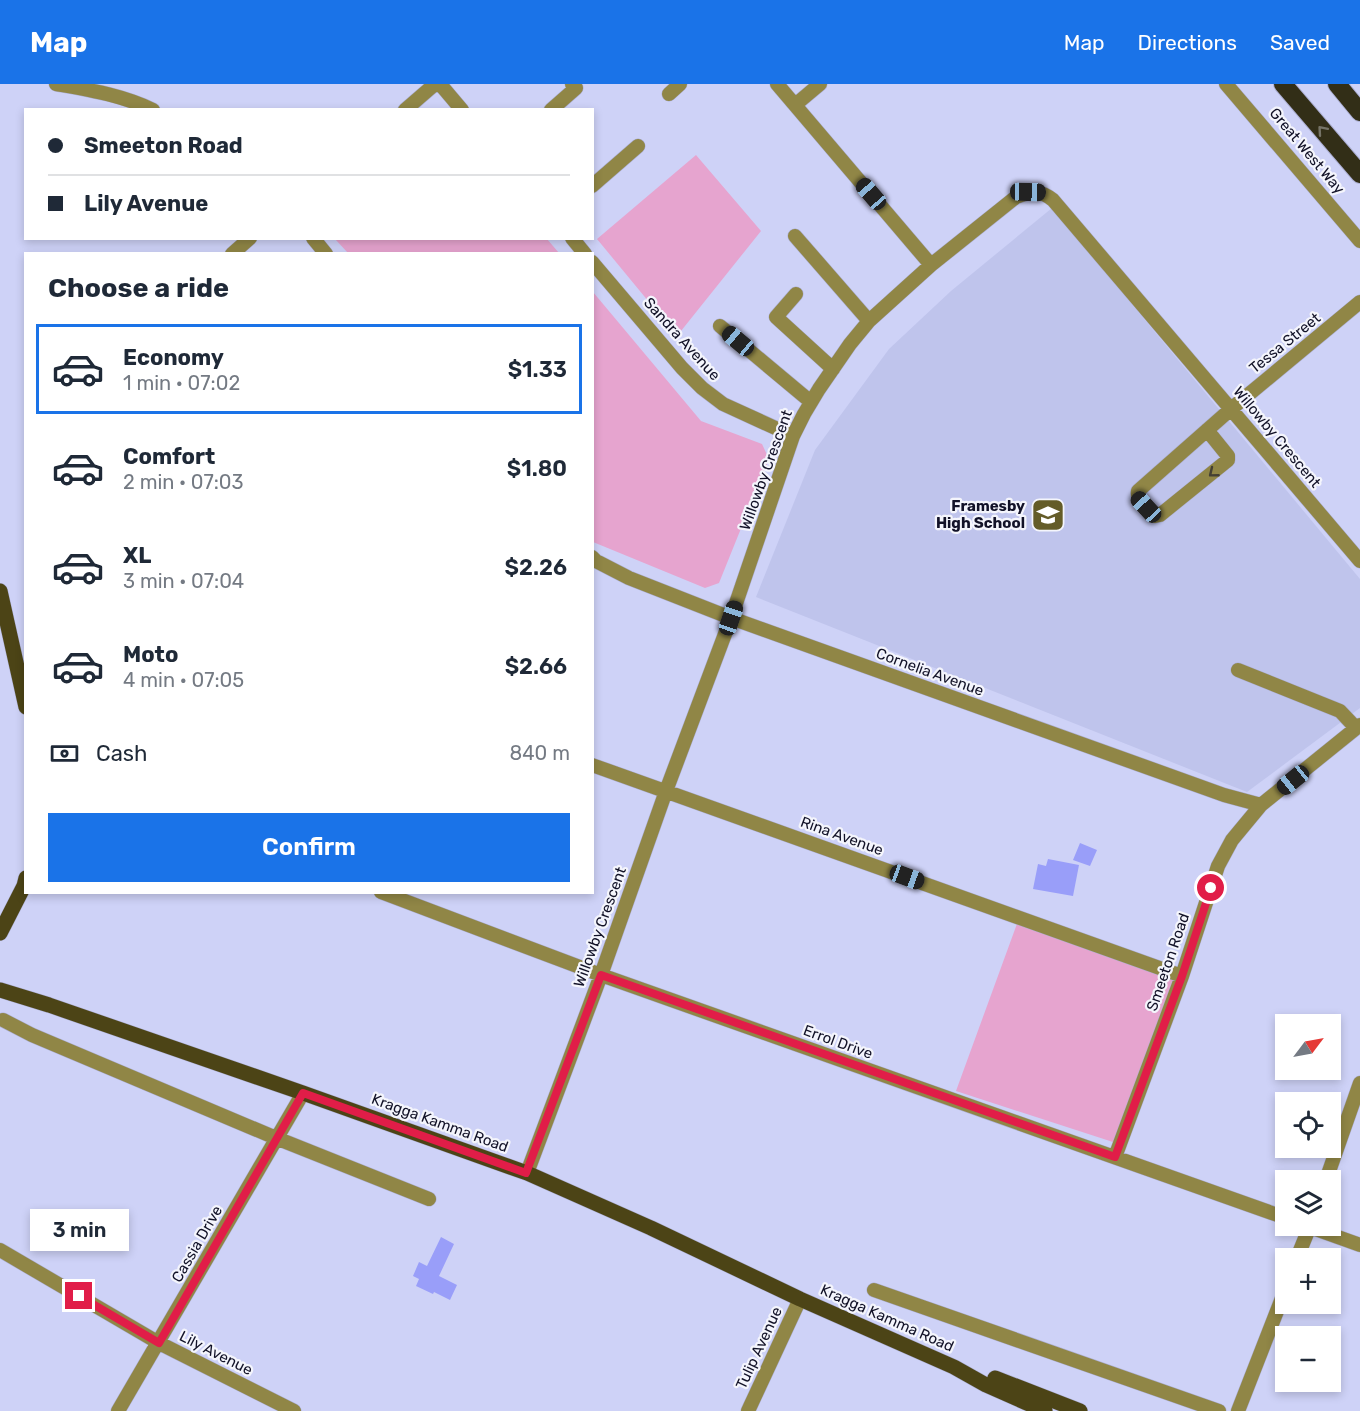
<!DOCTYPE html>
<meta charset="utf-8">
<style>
body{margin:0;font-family:Rubik,sans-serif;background:#f2f2f3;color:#1f2937;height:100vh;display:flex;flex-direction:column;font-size:22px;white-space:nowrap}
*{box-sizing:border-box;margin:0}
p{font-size:20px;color:#747a83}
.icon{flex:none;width:33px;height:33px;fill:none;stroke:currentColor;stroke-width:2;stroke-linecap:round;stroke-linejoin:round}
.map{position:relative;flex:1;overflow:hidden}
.drawer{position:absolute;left:24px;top:168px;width:570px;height:642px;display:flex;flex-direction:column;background:#fff;border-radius:0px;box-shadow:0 3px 9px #0003}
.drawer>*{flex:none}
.guide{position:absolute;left:24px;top:24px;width:570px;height:132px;border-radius:0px;box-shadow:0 3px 9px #0003;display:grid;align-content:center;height:132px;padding:0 24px;background:#fff}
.needle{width:39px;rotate:58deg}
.tools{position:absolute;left:1275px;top:930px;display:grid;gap:12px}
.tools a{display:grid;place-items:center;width:66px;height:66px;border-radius:0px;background:#fff;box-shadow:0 3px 9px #0003;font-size:30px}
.end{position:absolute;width:27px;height:27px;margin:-14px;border:8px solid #e11d48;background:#fff;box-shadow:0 0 0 3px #fff}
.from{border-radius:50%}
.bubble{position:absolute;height:42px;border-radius:0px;background:#fff;box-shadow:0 3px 9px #0003;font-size:20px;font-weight:600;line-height:42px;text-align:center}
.car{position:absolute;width:18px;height:36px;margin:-18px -9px;border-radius:8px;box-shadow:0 0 4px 2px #0007;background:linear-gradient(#222 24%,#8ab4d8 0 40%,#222 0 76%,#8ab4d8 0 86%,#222 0)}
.guide b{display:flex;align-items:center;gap:21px;height:57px;font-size:22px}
.guide b+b{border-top:2px solid #e0e1e3}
.guide i{width:15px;height:15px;background:#1f2937}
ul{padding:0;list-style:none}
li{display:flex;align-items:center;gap:18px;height:90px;margin:0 12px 9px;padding:0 12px;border:3px solid transparent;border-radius:0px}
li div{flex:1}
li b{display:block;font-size:22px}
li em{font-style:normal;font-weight:600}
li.active{border-color:#1a73e8}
li>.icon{width:54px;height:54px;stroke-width:1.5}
h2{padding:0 24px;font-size:27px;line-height:72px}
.pay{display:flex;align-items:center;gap:15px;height:66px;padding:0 24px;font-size:22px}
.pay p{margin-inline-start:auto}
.cta{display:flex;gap:12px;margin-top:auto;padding:12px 24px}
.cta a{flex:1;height:69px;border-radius:0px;background:#1a73e8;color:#fff;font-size:24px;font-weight:600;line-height:69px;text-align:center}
header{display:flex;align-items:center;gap:36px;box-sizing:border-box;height:84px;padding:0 30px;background:#1a73e8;color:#fff}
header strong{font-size:28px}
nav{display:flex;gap:33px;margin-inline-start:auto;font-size:21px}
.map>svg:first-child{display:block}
</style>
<header>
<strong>Map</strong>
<nav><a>Map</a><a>Directions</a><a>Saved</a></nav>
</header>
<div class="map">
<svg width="1360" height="1327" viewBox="0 0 1360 1327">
<rect width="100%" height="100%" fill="#ced2f7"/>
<path fill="#bfc4ec" d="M 1052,124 L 1360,495 L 1360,624 L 1247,708 L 756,513 L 815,366 L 889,265 L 951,207 Z"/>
<path fill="#e6a4cf" d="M 696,71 L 761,147 L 677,252 L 597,155 Z
M 335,155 L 547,155 L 559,169 L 348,169 Z
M 593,208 L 701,337 L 762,360 L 769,375 L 719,499 L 705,504 L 593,458 Z
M 1018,837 L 1174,895 L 1116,1059 L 956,1007 Z"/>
<path fill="#999ef9" d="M 1080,759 L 1097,766 L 1090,782 L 1073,776 Z
M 1048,775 L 1079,781 L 1073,812 L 1033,805 L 1038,780 L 1046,782 Z
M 441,1153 L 454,1160 L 439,1192 L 457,1201 L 450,1216 L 434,1208 L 433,1210 L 416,1202 L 419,1195 L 413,1192 L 419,1178 L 427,1182 Z"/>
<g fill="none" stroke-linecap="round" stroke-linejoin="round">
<defs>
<path id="minor" d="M 56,0 C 90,6 122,11 153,26
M 440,0 L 462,26
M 777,0 L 931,181
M 1226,0 L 1360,157
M 669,10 L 680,0
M 795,21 L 820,0
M 405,26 L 435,0
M 551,26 L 576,4 L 572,0
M 592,102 L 638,62
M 795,152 L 869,237
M 313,154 L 326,170
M 572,154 L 585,170
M 232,170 L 250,154
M 592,178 L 682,284 L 702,304 L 723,320 L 793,352
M 796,210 L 776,233 L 833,285
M 720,242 L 811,318
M 1207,346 L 1228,372 L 1228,376 L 1160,431 L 1155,432 C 1148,425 1136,416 1138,407 L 1231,325 L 1360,218
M 592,473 L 596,477 L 629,494 L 731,534 L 1224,711 L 1261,721
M 1238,586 L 1340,627 L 1356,644
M 592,681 L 1182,892
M 381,808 L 601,891 L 1286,1134
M 3,936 L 32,951 L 276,1054 L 429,1115
M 1115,1073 L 1182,892 L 1218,782 L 1232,756 L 1261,721 L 1360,641
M 527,1089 L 601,891 L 666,707 L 731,534 L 793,352 L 804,330 L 819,305 L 850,260 L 869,237 L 931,181 L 1016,113 C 1031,107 1041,106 1053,116 L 1360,477
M 1326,1096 L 1360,999
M 1307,1142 L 1360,1161
M 0,1166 L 159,1259 L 294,1327
M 1297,1174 L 1310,1142
M 874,1206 L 1219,1327
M 118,1327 L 303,1009
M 748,1327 L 800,1215
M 1238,1327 L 1286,1204"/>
<path id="major" d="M 0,507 L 26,623
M 0,849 L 24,802 L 26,794
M 0,906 L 49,921 L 303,1009 L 527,1089 L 651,1144 L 800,1215 L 954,1283 L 986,1301 L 1045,1327
M 995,1294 L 1080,1327"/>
<path id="highway" d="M 1283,0 L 1360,90
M 1337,0 L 1360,28"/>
</defs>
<use href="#minor" stroke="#acafd2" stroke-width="15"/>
<use href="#major" stroke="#acafd2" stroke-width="16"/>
<use href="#highway" stroke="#acafd2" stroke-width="20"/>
<use href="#minor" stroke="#908646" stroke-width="14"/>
<use href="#major" stroke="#4c4416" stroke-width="15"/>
<use href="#highway" stroke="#322e17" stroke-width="18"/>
</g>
<defs><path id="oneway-chevron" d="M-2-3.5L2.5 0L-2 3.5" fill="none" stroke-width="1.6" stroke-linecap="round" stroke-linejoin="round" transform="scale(1.5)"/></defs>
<use stroke="#767467" href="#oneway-chevron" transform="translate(1322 46) rotate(-131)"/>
<use stroke="#444034" href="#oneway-chevron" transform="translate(1213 389) rotate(141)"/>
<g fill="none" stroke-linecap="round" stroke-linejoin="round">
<path stroke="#e11d48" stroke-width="8" d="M 79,1212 L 159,1259 L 303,1009 L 526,1089 L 601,891 L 1115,1073 L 1182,892 L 1211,804"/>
</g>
<defs>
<symbol id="school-square" viewBox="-11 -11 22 22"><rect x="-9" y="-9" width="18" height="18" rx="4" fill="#645c28" stroke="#f4f5fc"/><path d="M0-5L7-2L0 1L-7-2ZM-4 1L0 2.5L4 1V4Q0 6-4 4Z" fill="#fff"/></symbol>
</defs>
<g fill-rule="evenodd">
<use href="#school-square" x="1029" y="412" width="38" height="38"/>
</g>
<g text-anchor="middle" stroke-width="4.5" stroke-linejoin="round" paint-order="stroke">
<g font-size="15" fill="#121228" stroke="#f4f5fc">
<text transform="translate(1307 67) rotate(50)" y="5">Great West Way</text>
<text transform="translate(682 255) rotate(48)" y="5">Sandra Avenue</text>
<text transform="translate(1285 259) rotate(-39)" y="5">Tessa Street</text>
<text transform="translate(1277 353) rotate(50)" y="5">Willowby Crescent</text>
<text transform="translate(766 386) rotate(-70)" y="5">Willowby Crescent</text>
<text transform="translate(930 588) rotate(20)" y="5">Cornelia Avenue</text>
<text transform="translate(842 752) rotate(20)" y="5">Rina Avenue</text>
<text transform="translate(600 843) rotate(-70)" y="5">Willowby Crescent</text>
<text transform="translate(1168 878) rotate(-71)" y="5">Smeeton Road</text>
<text transform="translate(838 958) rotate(20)" y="5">Errol Drive</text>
<text transform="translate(440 1039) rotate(20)" y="5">Kragga Kamma Road</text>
<text transform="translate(197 1160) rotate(-60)" y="5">Cassia Drive</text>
<text transform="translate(887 1234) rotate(24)" y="5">Kragga Kamma Road</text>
<text transform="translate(759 1264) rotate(-65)" y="5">Tulip Avenue</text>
<text transform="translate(216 1269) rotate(27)" y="5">Lily Avenue</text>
</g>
<g font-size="15" font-weight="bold" fill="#121228" stroke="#f4f5fc" text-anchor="end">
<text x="1025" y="427">Framesby<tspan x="1025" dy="17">High School</tspan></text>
</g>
</g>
</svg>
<div class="tools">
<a><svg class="needle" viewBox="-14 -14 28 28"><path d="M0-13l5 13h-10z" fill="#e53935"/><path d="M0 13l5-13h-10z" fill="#747a83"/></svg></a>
<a><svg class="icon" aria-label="locate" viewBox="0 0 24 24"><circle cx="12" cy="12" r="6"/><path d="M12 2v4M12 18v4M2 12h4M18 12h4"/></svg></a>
<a><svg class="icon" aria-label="layers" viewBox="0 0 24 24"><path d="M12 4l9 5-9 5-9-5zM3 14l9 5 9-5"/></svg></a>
<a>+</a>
<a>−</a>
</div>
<i class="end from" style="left:1211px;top:804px"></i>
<i class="end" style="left:79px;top:1212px"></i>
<div class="bubble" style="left:30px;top:1125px;width:99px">3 min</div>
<i class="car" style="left:1028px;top:108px;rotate:91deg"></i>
<i class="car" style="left:871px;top:110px;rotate:319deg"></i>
<i class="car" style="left:738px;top:257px;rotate:310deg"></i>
<i class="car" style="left:1146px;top:423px;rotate:317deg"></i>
<i class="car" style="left:731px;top:534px;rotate:19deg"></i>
<i class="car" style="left:1293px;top:696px;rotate:231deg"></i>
<i class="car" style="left:907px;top:793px;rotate:110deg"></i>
<div class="guide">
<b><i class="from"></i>Smeeton Road</b>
<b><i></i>Lily Avenue</b>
</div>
<section class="drawer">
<h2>Choose a ride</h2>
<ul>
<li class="active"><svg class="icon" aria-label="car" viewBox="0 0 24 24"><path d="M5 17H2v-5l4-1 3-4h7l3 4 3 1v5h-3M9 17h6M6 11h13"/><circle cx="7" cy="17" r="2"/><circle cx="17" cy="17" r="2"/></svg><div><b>Economy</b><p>1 min · 07:02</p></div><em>$1.33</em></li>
<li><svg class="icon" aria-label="car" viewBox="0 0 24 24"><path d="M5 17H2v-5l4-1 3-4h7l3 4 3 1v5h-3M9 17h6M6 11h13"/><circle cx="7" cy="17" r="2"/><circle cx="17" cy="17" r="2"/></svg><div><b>Comfort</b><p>2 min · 07:03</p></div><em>$1.80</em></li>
<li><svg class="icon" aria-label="car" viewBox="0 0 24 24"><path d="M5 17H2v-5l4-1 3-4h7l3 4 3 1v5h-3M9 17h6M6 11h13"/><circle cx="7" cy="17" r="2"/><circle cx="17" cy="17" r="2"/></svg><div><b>XL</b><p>3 min · 07:04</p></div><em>$2.26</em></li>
<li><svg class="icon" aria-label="car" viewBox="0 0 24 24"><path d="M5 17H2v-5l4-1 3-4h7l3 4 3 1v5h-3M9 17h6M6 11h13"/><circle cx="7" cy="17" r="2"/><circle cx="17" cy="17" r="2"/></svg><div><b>Moto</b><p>4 min · 07:05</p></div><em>$2.66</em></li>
</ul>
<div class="pay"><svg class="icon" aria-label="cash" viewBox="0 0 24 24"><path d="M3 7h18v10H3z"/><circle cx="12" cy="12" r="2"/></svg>Cash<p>840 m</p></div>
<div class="cta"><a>Confirm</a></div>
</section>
</div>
